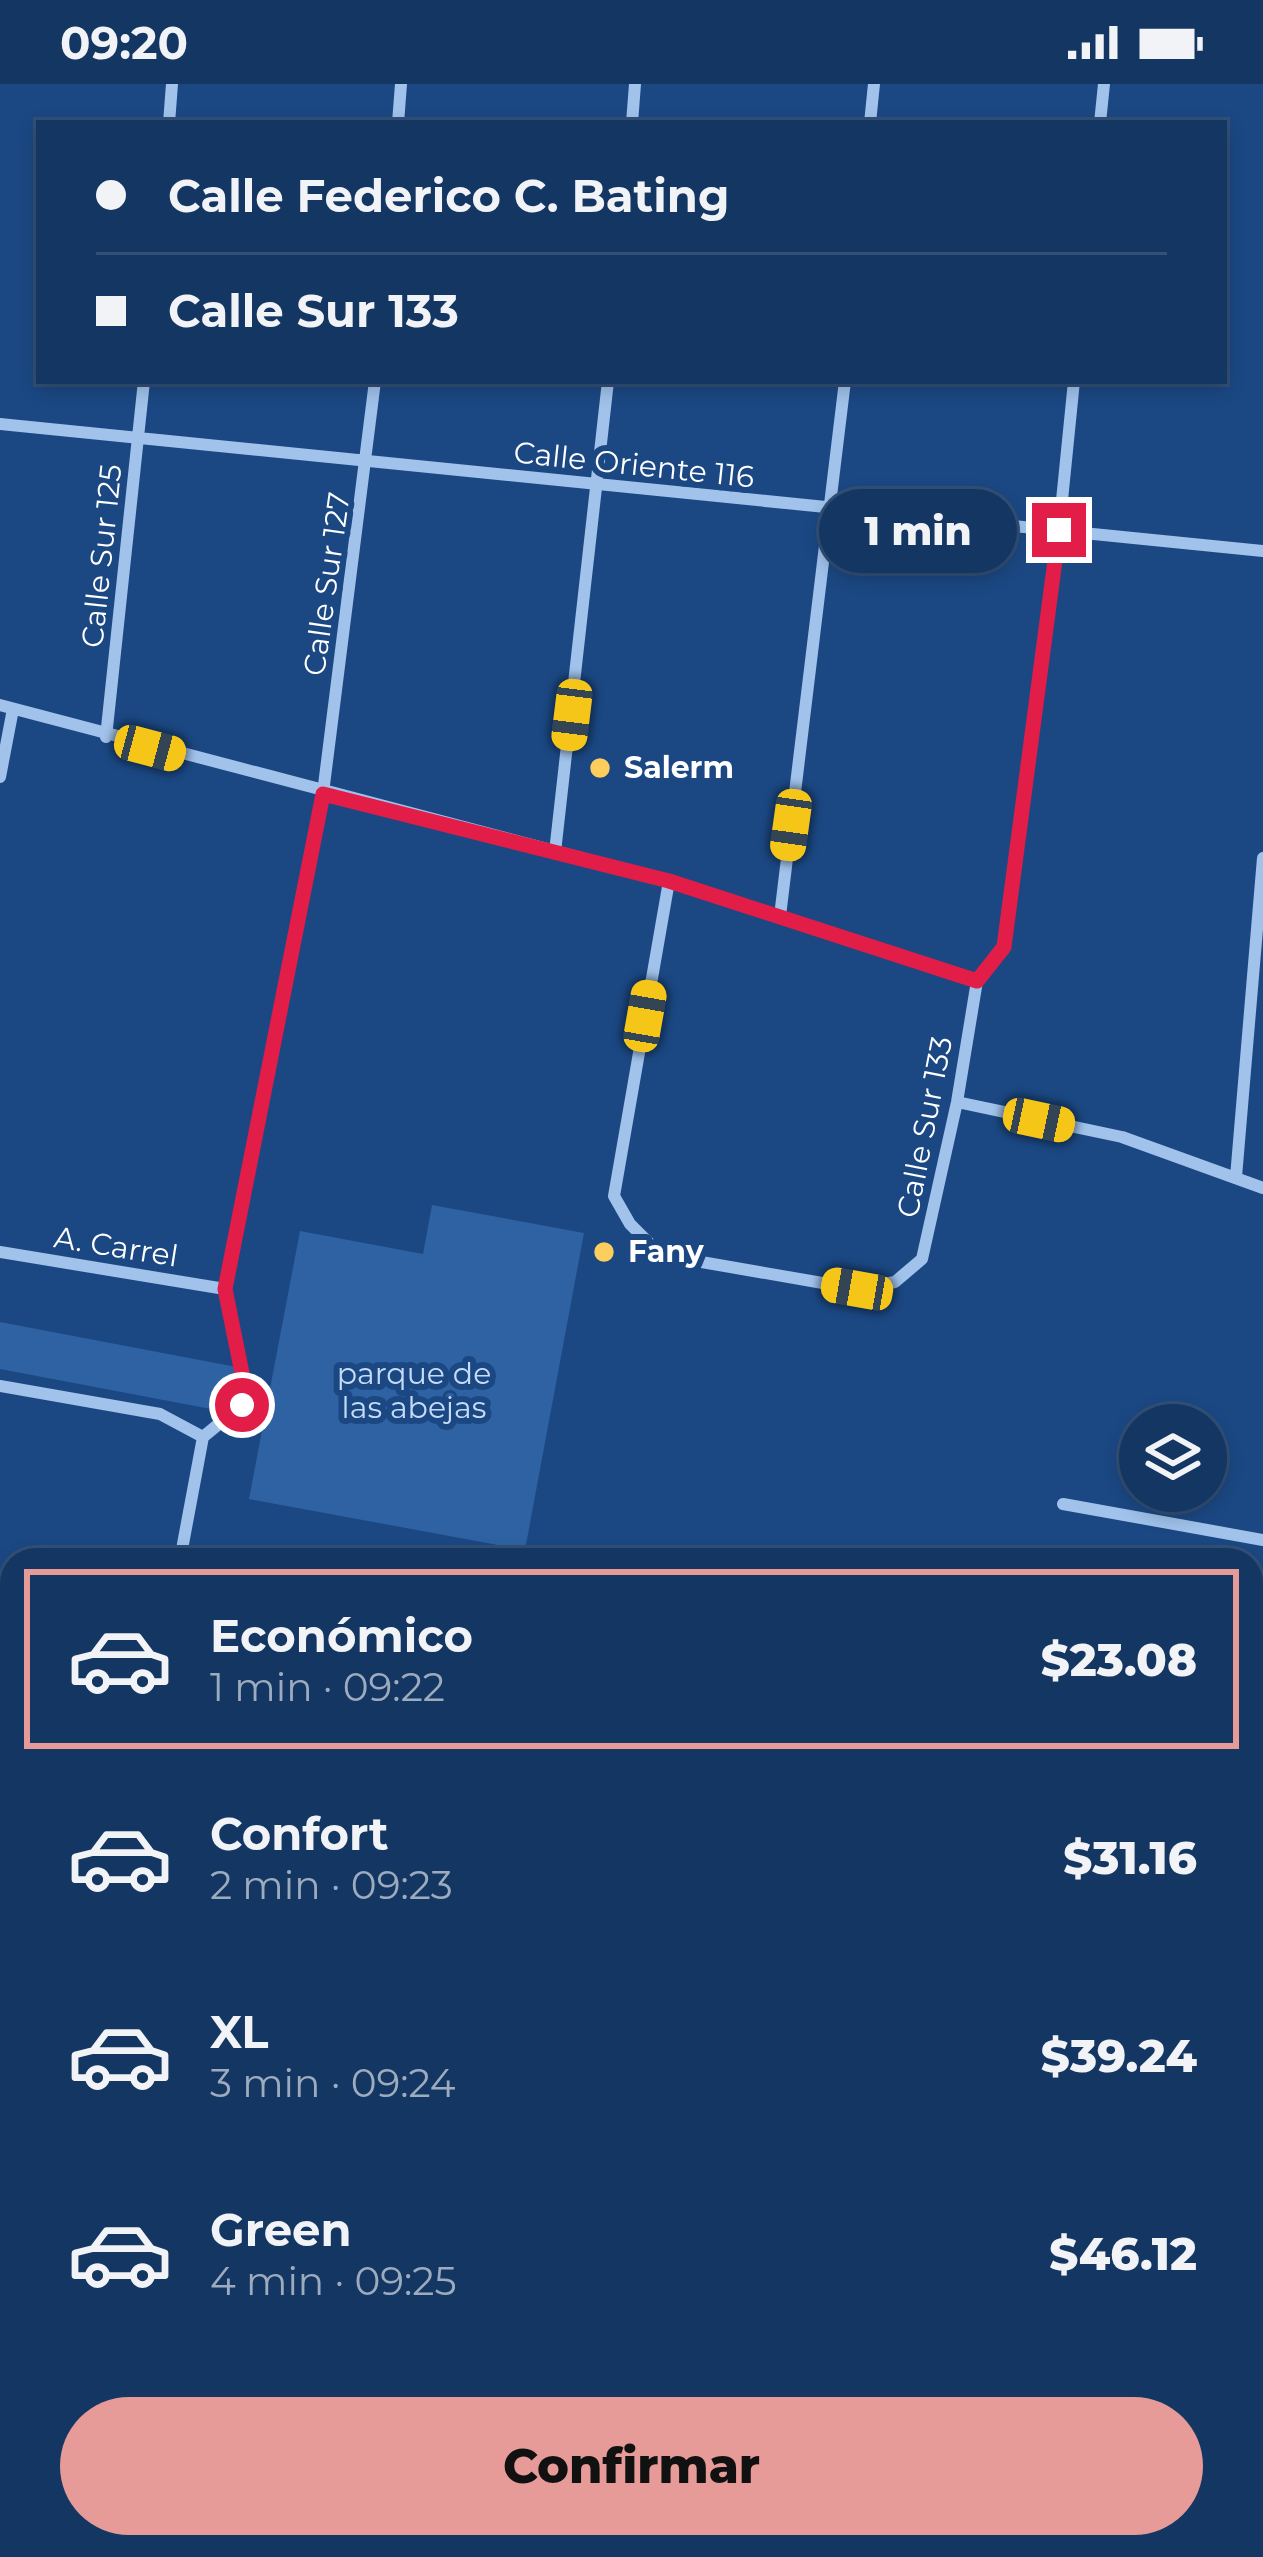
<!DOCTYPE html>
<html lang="es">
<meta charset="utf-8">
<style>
body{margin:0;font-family:Montserrat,sans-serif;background:#21416b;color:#f1f3f6;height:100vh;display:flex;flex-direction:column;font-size:45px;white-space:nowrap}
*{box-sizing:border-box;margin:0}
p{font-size:39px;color:#9dabbe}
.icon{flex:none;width:66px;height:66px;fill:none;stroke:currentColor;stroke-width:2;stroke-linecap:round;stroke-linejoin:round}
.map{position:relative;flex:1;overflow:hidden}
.details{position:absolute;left:0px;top:1464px;width:1263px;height:1011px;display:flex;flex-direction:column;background:#143662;border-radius:36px 36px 0 0;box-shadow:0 6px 18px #0003,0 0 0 3px #335077}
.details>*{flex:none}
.guide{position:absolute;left:36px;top:36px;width:1191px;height:264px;border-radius:0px;box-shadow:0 6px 18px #0003,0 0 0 3px #335077;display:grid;align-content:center;height:264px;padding:0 60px;background:#143662}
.fabs{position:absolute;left:1119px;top:1320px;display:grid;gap:24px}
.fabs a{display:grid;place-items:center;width:108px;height:108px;border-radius:50%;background:#143662;box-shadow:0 6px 18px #0003,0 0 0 3px #335077;font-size:60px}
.end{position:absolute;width:54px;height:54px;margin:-27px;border:15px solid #e11d48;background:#fff;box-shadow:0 0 0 6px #fff}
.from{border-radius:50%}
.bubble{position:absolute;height:84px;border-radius:42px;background:#143662;box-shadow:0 6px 18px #0003,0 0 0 3px #335077;font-size:39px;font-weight:800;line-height:84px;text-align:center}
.car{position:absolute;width:36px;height:72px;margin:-36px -18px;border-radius:15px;box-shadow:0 0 9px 3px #0007;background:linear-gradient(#f5c518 24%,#345 0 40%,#f5c518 0 76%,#345 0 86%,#f5c518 0)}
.guide b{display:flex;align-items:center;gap:42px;height:114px;font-size:45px}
.guide b+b{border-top:3px solid #335077}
.guide i{width:30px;height:30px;background:#f1f3f6}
ul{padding:21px 0 0;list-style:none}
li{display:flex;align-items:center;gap:36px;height:180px;margin:0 24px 18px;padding:0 36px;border:6px solid transparent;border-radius:0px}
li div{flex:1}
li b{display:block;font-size:45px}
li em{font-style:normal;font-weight:800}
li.selected{border-color:#e69b98}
li>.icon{width:108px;height:108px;stroke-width:1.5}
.primary-button{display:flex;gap:24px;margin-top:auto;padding:24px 60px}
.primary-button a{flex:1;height:138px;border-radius:72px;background:#e69b98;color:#111;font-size:48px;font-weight:800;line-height:138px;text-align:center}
.status{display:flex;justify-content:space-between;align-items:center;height:84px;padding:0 60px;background:#143662;direction:ltr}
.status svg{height:33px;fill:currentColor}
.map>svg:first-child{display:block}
</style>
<div class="status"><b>09:20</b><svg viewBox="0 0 49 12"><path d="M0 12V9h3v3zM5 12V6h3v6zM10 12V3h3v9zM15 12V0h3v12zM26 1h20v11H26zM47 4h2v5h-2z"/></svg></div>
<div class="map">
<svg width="1263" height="2473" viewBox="0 0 1263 2473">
<rect width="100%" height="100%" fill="#1b4883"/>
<path fill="#2e62a2" d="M 432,1121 L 584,1149 L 525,1466 L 249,1415 L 300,1147 L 423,1170 Z
M 0,1238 L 247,1285 L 232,1329 L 0,1285 Z"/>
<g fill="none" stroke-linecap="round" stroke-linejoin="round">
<path stroke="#a0c2eb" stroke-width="9" d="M 1251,2061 L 1263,2064"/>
<path stroke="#a0c2eb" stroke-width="12" d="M 169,39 L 172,0
M 398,39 L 401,0
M 632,39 L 635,0
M 870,39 L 874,0
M 1100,39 L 1104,0
M 0,340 L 1263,467
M 0,621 L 669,797 L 977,897
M 106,653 L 144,297
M 0,693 L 13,625
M 555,768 L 608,297
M 669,797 L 614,1112 L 630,1140 L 661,1171 L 857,1205 L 895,1198 L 922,1175 L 957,1018 L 977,897 L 1003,863 L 1059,446 L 1074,297
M 780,832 L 845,297
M 957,1018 L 1122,1053 L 1263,1104
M 1236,1093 L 1263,774
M 0,1168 L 225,1205
M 0,1302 L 160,1330 L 203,1353
M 1063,1420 L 1263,1456
M 180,1476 L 203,1353 L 242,1321 L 245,1304 L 225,1205 L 323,709 L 375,297
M 0,2409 L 12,2332
M 307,2473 L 309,2463
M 682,2473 L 685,2463"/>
<path stroke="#ccdff8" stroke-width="24" d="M 0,2220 L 12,2223
M 0,2328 L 12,2331
M 498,2463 L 538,2473
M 932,2463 L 973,2473"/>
</g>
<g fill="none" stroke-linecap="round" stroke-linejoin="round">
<path stroke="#e11d48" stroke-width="15" d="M 242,1321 L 245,1304 L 225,1205 L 323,710 L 669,797 L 977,897 L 1004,863 L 1059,446"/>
</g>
<g fill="#fdce5d" stroke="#1b4883" stroke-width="4.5">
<circle cx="600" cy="684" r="12"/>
<circle cx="604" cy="1168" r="12"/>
</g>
<g text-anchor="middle" stroke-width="12" stroke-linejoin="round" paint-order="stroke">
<g font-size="30" fill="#fff" stroke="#1b4883">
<text transform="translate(634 381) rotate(6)" y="10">Calle Oriente 116</text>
<text transform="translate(102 472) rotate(-84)" y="10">Calle Sur 125</text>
<text transform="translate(327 500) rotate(-82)" y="10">Calle Sur 127</text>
<text transform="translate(925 1043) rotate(-79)" y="10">Calle Sur 133</text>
<text transform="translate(116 1163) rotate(9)" y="10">A. Carrel</text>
</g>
<g font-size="30" font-weight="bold" fill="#fff" stroke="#1b4883" text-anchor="start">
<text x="624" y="694">Salerm</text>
<text x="628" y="1178">Fany</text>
</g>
<g font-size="30" fill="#c5dcf8" stroke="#1b4883">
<text x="414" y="1300">parque de<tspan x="414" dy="34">las abejas</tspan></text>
</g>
</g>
</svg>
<div class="fabs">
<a><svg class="icon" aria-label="layers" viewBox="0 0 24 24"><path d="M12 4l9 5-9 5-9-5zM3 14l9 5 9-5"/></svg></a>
</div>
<i class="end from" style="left:242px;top:1321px"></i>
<i class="end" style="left:1059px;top:446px"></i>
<div class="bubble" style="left:819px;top:405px;width:198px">1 min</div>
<i class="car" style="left:572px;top:631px;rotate:187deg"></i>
<i class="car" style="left:150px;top:664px;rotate:105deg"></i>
<i class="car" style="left:791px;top:741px;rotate:188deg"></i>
<i class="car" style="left:645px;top:932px;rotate:10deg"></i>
<i class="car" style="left:1039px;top:1036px;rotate:102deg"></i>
<i class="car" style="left:857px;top:1205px;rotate:280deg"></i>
<div class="guide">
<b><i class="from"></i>Calle Federico C. Bating</b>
<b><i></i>Calle Sur 133</b>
</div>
<section class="details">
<ul>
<li class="selected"><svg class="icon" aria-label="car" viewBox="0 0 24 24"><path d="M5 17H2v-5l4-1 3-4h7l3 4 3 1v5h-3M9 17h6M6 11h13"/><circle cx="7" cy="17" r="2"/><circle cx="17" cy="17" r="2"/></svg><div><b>Económico</b><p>1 min · 09:22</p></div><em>$23.08</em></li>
<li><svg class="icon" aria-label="car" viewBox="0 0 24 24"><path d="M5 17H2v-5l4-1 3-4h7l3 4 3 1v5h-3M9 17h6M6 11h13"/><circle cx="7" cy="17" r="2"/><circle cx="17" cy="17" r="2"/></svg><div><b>Confort</b><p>2 min · 09:23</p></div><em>$31.16</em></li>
<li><svg class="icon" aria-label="car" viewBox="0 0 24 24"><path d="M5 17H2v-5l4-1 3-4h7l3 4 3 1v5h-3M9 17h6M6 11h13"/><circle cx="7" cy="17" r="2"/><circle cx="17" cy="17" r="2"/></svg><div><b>XL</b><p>3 min · 09:24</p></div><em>$39.24</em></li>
<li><svg class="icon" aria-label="car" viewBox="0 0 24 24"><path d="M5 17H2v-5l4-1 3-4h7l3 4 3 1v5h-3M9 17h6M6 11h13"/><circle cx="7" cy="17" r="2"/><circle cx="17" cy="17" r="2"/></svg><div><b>Green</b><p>4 min · 09:25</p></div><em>$46.12</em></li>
</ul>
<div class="primary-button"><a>Confirmar</a></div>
</section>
</div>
